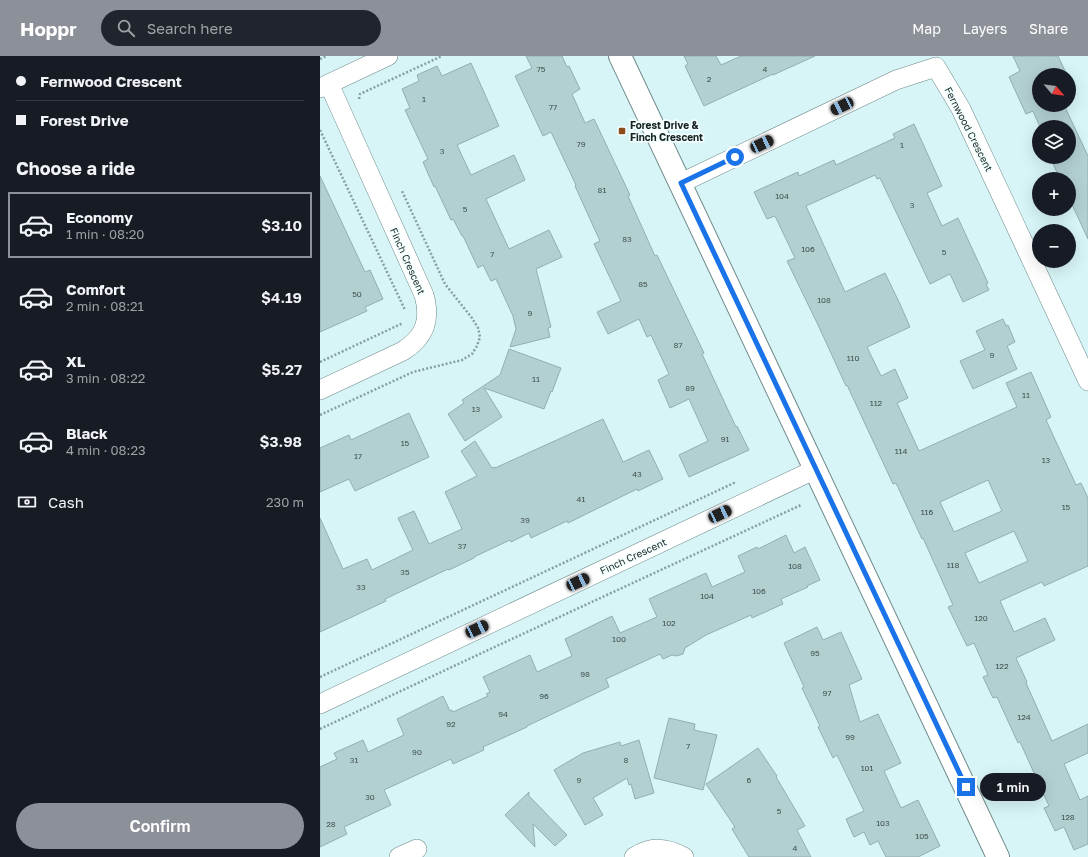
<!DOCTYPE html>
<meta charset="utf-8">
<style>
body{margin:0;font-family:"Golos Text",sans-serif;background:#20242c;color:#f1f3f6;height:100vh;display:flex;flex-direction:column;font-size:15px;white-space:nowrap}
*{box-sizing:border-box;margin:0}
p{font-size:13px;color:#9ea1a6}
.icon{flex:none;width:22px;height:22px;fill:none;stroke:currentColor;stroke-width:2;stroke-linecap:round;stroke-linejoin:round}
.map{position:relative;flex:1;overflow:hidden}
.drawer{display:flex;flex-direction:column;background:#171b24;width:320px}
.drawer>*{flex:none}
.hud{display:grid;align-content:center;height:88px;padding:0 16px;background:#171b24}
.needle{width:26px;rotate:119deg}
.fabs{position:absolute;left:712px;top:12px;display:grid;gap:8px}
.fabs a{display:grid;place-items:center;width:44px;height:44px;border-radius:50%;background:#171b24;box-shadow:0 4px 16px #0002;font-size:20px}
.end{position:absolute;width:18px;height:18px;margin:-9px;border:5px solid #1a73e8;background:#fff;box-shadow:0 0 0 2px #fff}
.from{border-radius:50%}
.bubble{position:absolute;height:28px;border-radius:14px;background:#171b24;box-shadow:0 4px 16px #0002;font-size:13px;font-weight:600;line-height:28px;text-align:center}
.car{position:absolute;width:12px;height:24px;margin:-12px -6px;border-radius:5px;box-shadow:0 0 3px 1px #0007;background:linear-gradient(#222 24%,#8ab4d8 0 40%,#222 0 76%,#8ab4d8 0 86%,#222 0)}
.hud b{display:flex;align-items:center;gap:14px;height:38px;font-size:15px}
.hud b+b{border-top:1px solid #363941}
.hud i{width:10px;height:10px;background:#f1f3f6}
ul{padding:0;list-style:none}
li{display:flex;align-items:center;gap:12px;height:66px;margin:0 8px 6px;padding:0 8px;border:2px solid transparent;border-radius:0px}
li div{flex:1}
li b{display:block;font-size:15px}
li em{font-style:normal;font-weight:600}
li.on{border-color:#8c9099}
li>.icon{width:36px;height:36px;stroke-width:1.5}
h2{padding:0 16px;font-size:18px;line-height:48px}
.pay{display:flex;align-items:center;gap:10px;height:44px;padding:0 16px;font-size:15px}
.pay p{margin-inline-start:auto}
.primary-button{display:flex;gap:8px;margin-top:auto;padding:8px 16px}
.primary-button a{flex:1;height:46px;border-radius:24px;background:#8c9099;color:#fff;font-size:16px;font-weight:600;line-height:46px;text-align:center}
header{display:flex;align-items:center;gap:24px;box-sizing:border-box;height:56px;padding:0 20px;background:#8c9099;color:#fff}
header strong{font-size:19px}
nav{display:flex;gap:22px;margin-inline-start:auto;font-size:14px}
.search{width:280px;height:36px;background:#20242c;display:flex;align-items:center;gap:10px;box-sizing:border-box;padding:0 14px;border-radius:22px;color:#9ea1a6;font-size:15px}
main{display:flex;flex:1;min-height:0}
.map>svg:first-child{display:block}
</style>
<header>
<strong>Hoppr</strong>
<div class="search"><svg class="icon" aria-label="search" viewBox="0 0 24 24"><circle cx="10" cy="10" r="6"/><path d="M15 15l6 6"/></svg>Search here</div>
<nav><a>Map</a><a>Layers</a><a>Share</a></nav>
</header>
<main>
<section class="drawer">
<div class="hud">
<b><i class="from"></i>Fernwood Crescent</b>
<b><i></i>Forest Drive</b>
</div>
<h2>Choose a ride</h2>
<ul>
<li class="on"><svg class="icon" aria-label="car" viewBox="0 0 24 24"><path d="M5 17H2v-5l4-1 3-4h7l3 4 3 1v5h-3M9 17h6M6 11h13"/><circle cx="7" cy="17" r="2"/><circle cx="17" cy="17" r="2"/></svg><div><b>Economy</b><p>1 min · 08:20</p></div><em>$3.10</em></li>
<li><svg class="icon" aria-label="car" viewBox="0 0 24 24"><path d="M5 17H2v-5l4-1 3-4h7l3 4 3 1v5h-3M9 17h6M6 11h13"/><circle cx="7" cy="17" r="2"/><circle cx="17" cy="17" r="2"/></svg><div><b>Comfort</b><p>2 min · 08:21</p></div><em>$4.19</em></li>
<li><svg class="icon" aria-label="car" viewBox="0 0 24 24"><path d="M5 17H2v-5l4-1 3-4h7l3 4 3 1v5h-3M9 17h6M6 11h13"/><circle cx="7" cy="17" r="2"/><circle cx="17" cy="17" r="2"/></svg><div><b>XL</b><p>3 min · 08:22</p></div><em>$5.27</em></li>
<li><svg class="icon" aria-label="car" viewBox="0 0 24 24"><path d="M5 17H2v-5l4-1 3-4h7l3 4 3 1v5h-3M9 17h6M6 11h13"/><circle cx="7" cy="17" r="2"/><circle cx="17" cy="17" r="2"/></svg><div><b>Black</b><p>4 min · 08:23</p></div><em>$3.98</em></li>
</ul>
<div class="pay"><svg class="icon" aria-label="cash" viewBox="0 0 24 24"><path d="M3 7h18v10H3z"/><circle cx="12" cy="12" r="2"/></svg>Cash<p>230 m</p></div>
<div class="primary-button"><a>Confirm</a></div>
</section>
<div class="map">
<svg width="768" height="801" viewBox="0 0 768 801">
<rect width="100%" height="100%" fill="#d7f5f6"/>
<path fill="#b3d0d1" stroke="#92afaf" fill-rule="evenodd" d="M 206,0 L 242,0 L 247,11 L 249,10 L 260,33 L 252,38 L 265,67 L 274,63 L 310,139 L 308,140 L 335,200 L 337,199 L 384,297 L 382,298 L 416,371 L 417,370 L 429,394 L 369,421 L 359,399 L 388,385 L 369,343 L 350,352 L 338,324 L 349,318 L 331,279 L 327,281 L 319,263 L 288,278 L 277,256 L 301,245 L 274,188 L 280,185 L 255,130 L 256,129 L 231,76 L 223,80 L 195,20 L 212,12 Z
M 364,0 L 396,0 L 401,9 L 421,0 L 495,0 L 453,19 L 453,18 L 384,50 L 365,10 L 368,8 Z
M 693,0 L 738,0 L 747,19 L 719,19 L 719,49 L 744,49 L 768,100 L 768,183 L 749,142 L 749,123 L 740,123 L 730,101 L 749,101 L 749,71 L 720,71 L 713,55 L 706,58 L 689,21 L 700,15 Z
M 151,7 L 179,70 L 137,89 L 151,119 L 194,99 L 205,124 L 166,143 L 189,193 L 229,174 L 242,201 L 216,213 L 231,271 L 228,272 L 230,281 L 190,291 L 196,273 L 193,260 L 176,223 L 171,225 L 163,209 L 158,212 L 143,180 L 142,180 L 133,163 L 131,164 L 115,130 L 114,131 L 103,106 L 108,103 L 85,54 L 90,52 L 82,33 L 99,25 L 97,19 L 117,10 L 122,20 Z
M 749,24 L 754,35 L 749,38 Z
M 594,68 L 622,130 L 607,137 L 622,170 L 638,162 L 668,227 L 666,228 L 669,234 L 643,246 L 630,218 L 610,228 L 560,122 L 557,123 L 555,119 L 486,150 L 525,236 L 565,217 L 580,248 L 590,271 L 547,291 L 561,320 L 575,313 L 588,342 L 577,347 L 599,395 L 697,351 L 686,327 L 711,316 L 731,361 L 726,364 L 756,429 L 761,427 L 768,442 L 768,510 L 724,530 L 722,526 L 680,545 L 694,576 L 725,562 L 735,584 L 696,602 L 707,626 L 706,627 L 732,685 L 768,668 L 768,697 L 744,708 L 760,744 L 768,740 L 768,788 L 754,794 L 744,771 L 735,775 L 724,752 L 729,750 L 700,686 L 698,687 L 677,641 L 673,642 L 663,621 L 668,619 L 654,587 L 647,590 L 628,551 L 633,549 L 603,482 L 602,483 L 576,427 L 573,428 L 527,329 L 526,330 L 499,271 L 467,205 L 475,202 L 455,160 L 447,163 L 434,136 L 478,116 L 479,120 L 514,104 L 516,109 L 575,82 L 573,78 ZM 668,424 L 682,455 L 634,476 L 620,446 ZM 694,475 L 708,505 L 659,527 L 645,497 Z
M 0,120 L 45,216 L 50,214 L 63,243 L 45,251 L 47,255 L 0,276 Z
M 683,263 L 686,270 L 688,269 L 695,286 L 687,290 L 697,313 L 653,333 L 640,305 L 665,294 L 656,275 Z
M 189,293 L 241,312 L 232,336 L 231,335 L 224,353 L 164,332 L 182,361 L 145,385 L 128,358 L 144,347 L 142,344 L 180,319 Z
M 89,357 L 109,401 L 35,435 L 29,423 L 0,436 L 0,392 L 29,379 L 31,384 Z
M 283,363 L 303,406 L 329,394 L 343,423 L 318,435 L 317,433 L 248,467 L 247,465 L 211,482 L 209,477 L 191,486 L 190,484 L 154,501 L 154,502 L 129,514 L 128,513 L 65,543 L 66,545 L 0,576 L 0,462 L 23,513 L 47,503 L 52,514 L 93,494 L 78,462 L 94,455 L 109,488 L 142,473 L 125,436 L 157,420 L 141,395 L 155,385 L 172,412 L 175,411 L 175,412 Z
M 466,479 L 474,497 L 485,491 L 500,524 L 487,530 L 488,531 L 461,543 L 463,548 L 432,562 L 431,559 L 386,579 L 365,592 L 363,598 L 356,600 L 352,599 L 343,603 L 340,598 L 286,623 L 289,631 L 207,670 L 207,671 L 163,691 L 164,694 L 133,708 L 131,703 L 64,734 L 71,749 L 24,771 L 27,778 L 0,791 L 0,711 L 17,703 L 14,697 L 43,684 L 48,696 L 84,679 L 77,663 L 123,640 L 130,655 L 132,654 L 133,656 L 168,640 L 166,638 L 170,636 L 163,621 L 210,599 L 217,616 L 252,600 L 245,583 L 292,560 L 300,577 L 337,561 L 329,543 L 386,517 L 392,531 L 425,516 L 418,500 L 437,491 L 438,493 Z
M 497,571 L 503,584 L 521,576 L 542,623 L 529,629 L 540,666 L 558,658 L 581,707 L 564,715 L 581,752 L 598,744 L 620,790 L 598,801 L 566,801 L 558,785 L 550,789 L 544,776 L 534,781 L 526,763 L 544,755 L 517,699 L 513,702 L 498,671 L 500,670 L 482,632 L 484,631 L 464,587 Z
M 349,662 L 375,668 L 374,674 L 397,679 L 383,734 L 334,722 Z
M 319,684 L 334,737 L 315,743 L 311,728 L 309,729 L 307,722 L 273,742 L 283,759 L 265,769 L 234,714 L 263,697 L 300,686 L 301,690 Z
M 438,692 L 457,720 L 456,721 L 485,770 L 477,774 L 491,801 L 429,801 L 412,773 L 415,771 L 386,728 Z
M 209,736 L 209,740 L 247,779 L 235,790 L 213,768 L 215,791 L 185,759 Z"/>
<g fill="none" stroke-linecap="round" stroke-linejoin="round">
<defs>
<path id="minor" d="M 0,32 L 68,0
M 361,127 L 576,24 L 616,11 L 641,53 L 768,325
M 0,334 L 83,295 C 105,281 111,264 104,239 L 9,28
M 0,648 L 496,413
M 79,801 L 97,793
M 314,801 C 332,790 346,791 364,801"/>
<path id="tertiary" d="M 300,0 L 678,801"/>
</defs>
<use href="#minor" stroke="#6e898a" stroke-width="20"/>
<use href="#tertiary" stroke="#6e898a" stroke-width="24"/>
<path stroke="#889e9f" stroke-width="2.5" stroke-dasharray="2 2" stroke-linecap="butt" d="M 0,3 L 7,0
M 39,43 L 40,38 L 122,0
M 0,74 L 85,254
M 0,306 L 83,267
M 0,359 L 93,316 L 142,304 L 152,298 L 157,290 L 160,281 L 158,272 L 152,262 L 125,228 L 82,135
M 0,621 L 416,426
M 0,673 L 166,595 L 481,449"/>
<use href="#minor" stroke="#fff" stroke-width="19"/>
<use href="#tertiary" stroke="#fff" stroke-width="22"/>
</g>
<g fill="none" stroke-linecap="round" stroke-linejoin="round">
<path stroke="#1a73e8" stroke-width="5" d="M 415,101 L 361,127 L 646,731"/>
</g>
<rect fill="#8d4b19" stroke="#f3ffff" stroke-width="1.5" x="298" y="71" width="8" height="8" rx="2"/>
<g text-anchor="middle" stroke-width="3.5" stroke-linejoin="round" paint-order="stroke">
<g font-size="8" fill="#3f4f4f">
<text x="221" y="16">75</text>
<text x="445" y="16">4</text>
<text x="389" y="26">2</text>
<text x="104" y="46">1</text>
<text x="233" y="54">77</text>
<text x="261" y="91">79</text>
<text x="582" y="92">1</text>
<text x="122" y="98">3</text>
<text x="282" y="137">81</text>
<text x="462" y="143">104</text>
<text x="592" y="152">3</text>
<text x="145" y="156">5</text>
<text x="307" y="186">83</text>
<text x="488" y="196">106</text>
<text x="624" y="199">5</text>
<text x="172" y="201">7</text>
<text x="323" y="231">85</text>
<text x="37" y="241">50</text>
<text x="504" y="247">108</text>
<text x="210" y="260">9</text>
<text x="358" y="292">87</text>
<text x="672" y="302">9</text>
<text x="533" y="305">110</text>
<text x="216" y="326">11</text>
<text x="370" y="335">89</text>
<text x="706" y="342">11</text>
<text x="556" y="350">112</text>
<text x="156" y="356">13</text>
<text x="405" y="386">91</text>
<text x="85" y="390">15</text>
<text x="581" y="398">114</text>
<text x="38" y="403">17</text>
<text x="726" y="407">13</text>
<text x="317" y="421">43</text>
<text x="261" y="446">41</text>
<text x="746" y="454">15</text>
<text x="607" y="459">116</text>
<text x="205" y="467">39</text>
<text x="142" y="493">37</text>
<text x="633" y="512">118</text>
<text x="475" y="513">108</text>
<text x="85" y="519">35</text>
<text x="41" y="534">33</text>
<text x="439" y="538">106</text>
<text x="387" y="543">104</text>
<text x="661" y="565">120</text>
<text x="349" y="570">102</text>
<text x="299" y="586">100</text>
<text x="495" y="600">95</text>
<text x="682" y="613">122</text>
<text x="265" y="621">98</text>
<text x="507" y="640">97</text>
<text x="224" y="643">96</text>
<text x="183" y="661">94</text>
<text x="704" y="664">124</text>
<text x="131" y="671">92</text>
<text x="530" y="684">99</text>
<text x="368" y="693">7</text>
<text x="97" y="699">90</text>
<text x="34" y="707">31</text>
<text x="306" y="707">8</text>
<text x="547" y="715">101</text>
<text x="259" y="727">9</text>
<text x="429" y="727">6</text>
<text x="50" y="744">30</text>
<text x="459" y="758">5</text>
<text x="748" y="764">128</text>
<text x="563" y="770">103</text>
<text x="11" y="771">28</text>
<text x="602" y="783">105</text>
<text x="475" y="795">4</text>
</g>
<g font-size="10" font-weight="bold" fill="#182424" stroke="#f3ffff" text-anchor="start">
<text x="310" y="73">Forest Drive &amp;<tspan x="310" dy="12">Finch Crescent</tspan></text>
</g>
<g font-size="10" fill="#182424" stroke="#f3ffff">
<text transform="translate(649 73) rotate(63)" y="4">Fernwood Crescent</text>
<text transform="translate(88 205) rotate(66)" y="4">Finch Crescent</text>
<text transform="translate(313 500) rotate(-25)" y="4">Finch Crescent</text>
</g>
</g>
</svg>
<div class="fabs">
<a><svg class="needle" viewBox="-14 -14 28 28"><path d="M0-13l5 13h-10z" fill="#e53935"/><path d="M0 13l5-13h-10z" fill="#9ea1a6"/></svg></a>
<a><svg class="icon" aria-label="layers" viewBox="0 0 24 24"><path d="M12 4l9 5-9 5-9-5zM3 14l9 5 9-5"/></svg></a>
<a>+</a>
<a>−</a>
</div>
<i class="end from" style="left:415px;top:101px"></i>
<i class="end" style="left:646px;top:731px"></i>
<div class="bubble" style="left:660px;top:717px;width:66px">1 min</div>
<i class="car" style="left:522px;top:50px;rotate:244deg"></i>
<i class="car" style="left:442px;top:88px;rotate:65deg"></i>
<i class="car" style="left:400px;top:458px;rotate:65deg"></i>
<i class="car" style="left:258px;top:526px;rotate:65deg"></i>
<i class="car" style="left:157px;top:573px;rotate:65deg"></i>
</div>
</main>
